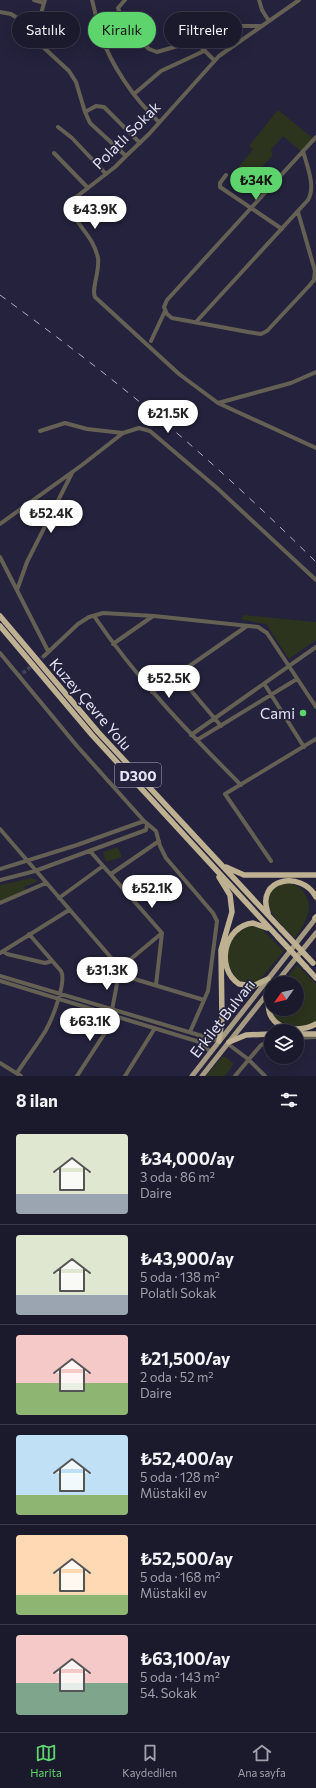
<!DOCTYPE html>
<html lang="tr">
<head>
<meta charset="utf-8">
<style>
	:root { --surface:#1b1a2d; --page:#242335; --text:#f1f3f6; --muted:#a0a1aa; --line:#393849; --accent:#5ed56c }
	body { margin:0; font-family:Commissioner,sans-serif; background:var(--page); color:var(--text); height:100vh; display:flex; flex-direction:column; font-size:15px; white-space:nowrap }
	* { box-sizing:border-box; margin:0 }
	p { font-size:13px; color:var(--muted) }
	.icon { flex:none; width:22px; height:22px; fill:none; stroke:currentColor; stroke-width:2; stroke-linecap:round; stroke-linejoin:round }
	.map { position:relative; height:1076px; overflow:hidden }
	.details { display:flex; flex-direction:column; background:var(--surface); flex:1 }
	.details>* { flex:none }
	.guide { position:absolute; left:12px; top:12px; width:292px; height:36px; display:flex; gap:8px }
	.needle { width:26px; rotate:236deg }
	.fabs { position:absolute; left:264px; top:976px; display:grid; gap:8px }
	.fabs a { display:grid; place-items:center; width:40px; height:40px; border-radius:50%; background:var(--surface); box-shadow:0 4px 16px #0002,0 0 0 1px var(--line); font-size:20px }
	.price { position:absolute; translate:-50% -34px; padding:0 9px; border-radius:14px; background:#fff; color:#222; font-size:13px; line-height:26px; filter:drop-shadow(0 1px 2px #0008) }
	.price::after { content:''; position:absolute; left:50%; top:24px; width:12px; height:9px; margin-left:-6px; background:inherit; clip-path:polygon(0 0,100% 0,50% 100%) }
	.price.active { background:var(--accent); color:#111 }
	ul { padding:0; list-style:none }
	li { display:flex; align-items:center; gap:12px; height:100px; padding:0 16px }
	li+li { border-top:1px solid var(--line) }
	li span { display:grid; place-items:center; flex:none; width:112px; height:80px; border-radius:4px; color:#555 }
	li>.icon { margin-inline-start:auto }
	span .icon { width:48px; height:48px; fill:#fffc; stroke-width:1 }
	li b { font-size:17px }
	h2 { display:flex; justify-content:space-between; align-items:center; height:48px; padding:0 16px; font-size:17px }
	.chip { padding:0 14px; border-radius:18px; background:var(--surface); box-shadow:0 4px 16px #0002,0 0 0 1px var(--line); font-size:14px; line-height:36px }
	.chip.active { background:var(--accent); color:#111 }
	.menu { display:flex; justify-content:space-around; align-items:center; height:56px; border-top:1px solid var(--line); background:var(--surface); font-size:11px; color:var(--muted) }
	.menu a { display:grid; justify-items:center; gap:2px }
	.menu .active { color:var(--accent) }
	.map>svg:first-child { display:block }
	.green { fill:#2c341d }
	.lines { fill:none; stroke-linecap:round; stroke-linejoin:round }
	.minor-tunnel { stroke:#413f58; stroke-width:4; stroke-dasharray:4 2; stroke-linecap:butt }
	.minor { stroke:#656054; stroke-width:4 }
	.major { stroke:#a59a81; stroke-width:5 }
	.highway { stroke:#beb192; stroke-width:5.5 }
	.rail { stroke:#b0afc3; stroke-width:1; stroke-dasharray:7 7; stroke-linecap:butt }
	.highway-bridge { stroke:#beb192; stroke-width:5.5 }
	.poi-dot { fill:#5ed56c; stroke:#24223c; stroke-width:1.5 }
	.labels { text-anchor:middle; dominant-baseline:central; stroke-width:3.5; stroke-linejoin:round; paint-order:stroke }
	.shield { fill:#24223c; stroke:#abaabf; stroke-width:1 }
	.shield-label { font-size:14px; font-weight:bold; fill:#e5e5f7 }
	.street-label { font-size:15px; fill:#e5e5f7; stroke:#24223c }
	.poi-label { font-size:15px; fill:#e5e5f7; stroke:#24223c; text-anchor:end }
</style>
</head>
<body>
<div class="map">
<svg width="316" height="1076" viewBox="0 0 316 1076">
	<rect width="100%" height="100%" fill="#24223c"/>
	<path class="green" d="M278,110L314,139L302,152L283,136L271,150L273,155L243,188L231,176L253,149L249,146Z
		M243,615L316,622V640L289,659L266,624L242,620Z
		M118,847L122,857L106,862L103,852Z
		M31,878L39,881L24,887L26,890L0,902V885Z
		M292,883C316,896 312,915 295,938C285,927 265,913 269,897C272,885 282,884 292,883Z
		M252,925L260,927L284,951L260,980L255,984L238,981C221,958 223,936 252,925Z
		M297,965L316,984V1022C302,1030 274,1029 271,1009H297V983H283Z
		M222,1057H226L234,1064L225,1076H206Z"/>
	<g class="lines">
		<path class="minor-tunnel" d="M18,677L44,656"/>
		<path class="minor" d="M34,0L44,3
			M92,0C95,11 97,22 100,33C111,65 134,99 159,122
			M125,0L118,8L123,21L134,35L149,49L157,52L195,41L222,26H261
			M259,0L262,10L269,21
			M299,0L219,56L149,134L126,156L115,167L75,198L71,208C76,226 93,235 98,258C100,271 91,290 95,297L179,374L218,403L316,448
			M0,12L11,14L22,21L42,46L69,71L76,82L85,112L90,123L126,156
			M34,37L45,0
			M195,41L214,60
			M134,94L161,71L204,51
			M85,112L96,106L104,107L140,143
			M58,127L72,138L106,174
			M54,153L88,188
			M226,175L220,183V187L282,229
			M298,212L315,271L314,280L309,286L267,331L261,334L248,332L172,318L167,314L164,307L167,300L316,137
			M196,322L308,200C316,186 307,166 303,151
			M151,341L165,311
			M218,403L291,383L316,372
			M40,431L65,423L87,429L123,433
			M0,524L82,465L123,433L139,428L150,431L217,488L316,580
			M0,557L48,651
			M17,590L27,562L72,473
			M94,616C136,678 188,732 241,785
			M113,644L153,616
			M0,653L77,746L144,821
			M44,656L78,624L89,617L103,613L154,616L258,627L267,633L316,707
			M177,674L221,726
			M265,685L304,747
			M152,692L247,626
			M191,735L316,647
			M197,740L297,679
			M0,829L120,968
			M90,851L162,933L156,985
			M271,861L225,794L316,739
			M0,869L77,845L144,821L156,831L160,846L166,858L213,913L217,921L208,991L190,1032
			M111,874L159,841
			M0,880L35,871L146,830L147,824
			M59,898L103,866
			M0,903L46,883
			M3,951L7,954L45,963L52,961
			M0,953L69,910
			M118,974L204,1000
			M0,976L219,1041
			M0,981L203,1043L210,1052
			M297,1038L316,1037
			M228,1044L248,1059L265,1076
			M0,1063L21,1076
			M17,1073C26,1059 37,1045 46,1030C52,1019 67,982 61,971L29,934
			M77,1076L116,1016L112,1010L120,968L162,933
			M125,1076L155,1028
			M235,1076L261,1045L271,1040"/>
		<path class="major" d="M276,983L316,933
			M192,1076L316,918
			M202,1076L271,989"/>
		<path class="highway" d="M0,616L98,732L281,929
			M0,626L92,735L278,937
			M226,867L244,875H316
			M268,913C255,878 302,870 316,897
			M315,918L316,917
			M267,928L253,923C224,926 215,968 239,984L253,986L268,979
			M306,967L316,978
			M271,994C259,1024 292,1037 316,1024
			M297,1034H316
			M219,1041L222,1019L221,950L232,912L230,895L219,877
			M229,1042L246,1035L271,1034"/>
		<path class="rail" d="M0,295C52,333 104,372 153,413C210,460 264,511 316,562"/>
		<path class="highway-bridge" d="M281,929L313,963
			M278,937L306,967"/>
	</g>
	<circle class="poi-dot" cx="303" cy="713" r="4"/>
	<g class="labels">
		<rect class="shield" x="115" y="763" width="46" height="24" rx="3"/>
		<g class="shield-label">
			<text x="138" y="775">D300</text>
		</g>
		<g class="street-label">
			<text transform="translate(126 135) rotate(-45)">Polatlı Sokak</text>
			<text transform="translate(91 704) rotate(49)">Kuzey Çevre Yolu</text>
			<text transform="translate(222 1018) rotate(-52)">Erkilet Bulvarı</text>
		</g>
		<g class="poi-label">
			<text x="295" y="713">Cami</text>
		</g>
	</g>
</svg>
<div class="fabs">
<a><svg class="needle" viewBox="-14 -14 28 28"><path d="M0-13l5 13h-10z" fill="#e53935"/><path d="M0 13l5-13h-10z" fill="#a0a1aa"/></svg></a>
<a><svg class="icon" aria-label="layers" viewBox="0 0 24 24"><path d="M12 4l9 5-9 5-9-5zM3 14l9 5 9-5"/></svg></a>
</div>
<b class="price active" style="left:256px;top:201px">₺34K</b>
<b class="price" style="left:95px;top:230px">₺43.9K</b>
<b class="price" style="left:168px;top:434px">₺21.5K</b>
<b class="price" style="left:51px;top:534px">₺52.4K</b>
<b class="price" style="left:169px;top:699px">₺52.5K</b>
<b class="price" style="left:152px;top:909px">₺52.1K</b>
<b class="price" style="left:107px;top:991px">₺31.3K</b>
<b class="price" style="left:90px;top:1042px">₺63.1K</b>
<div class="guide">
<a class="chip">Satılık</a>
<a class="chip active">Kiralık</a>
<a class="chip">Filtreler</a>
</div>
</div>
<section class="details">
<h2>8 ilan<svg class="icon" aria-label="filters" viewBox="0 0 24 24"><path d="M4 7h16M4 17h16"/><circle cx="9" cy="7" r="2"/><circle cx="15" cy="17" r="2"/></svg></h2>
<ul>
<li><span style="background:linear-gradient(#dfe7d0 75%,#9aa5b1 0)"><svg class="icon" aria-label="home" viewBox="0 0 24 24"><path d="M3 11l9-7 9 7M6 9v11h12V9"/></svg></span><div><b>₺34,000/ay</b><p>3 oda · 86 m²</p><p>Daire</p></div></li>
<li><span style="background:linear-gradient(#dfe7d0 75%,#9aa5b1 0)"><svg class="icon" aria-label="home" viewBox="0 0 24 24"><path d="M3 11l9-7 9 7M6 9v11h12V9"/></svg></span><div><b>₺43,900/ay</b><p>5 oda · 138 m²</p><p>Polatlı Sokak</p></div></li>
<li><span style="background:linear-gradient(#f6c9c9 60%,#8fb573 0)"><svg class="icon" aria-label="home" viewBox="0 0 24 24"><path d="M3 11l9-7 9 7M6 9v11h12V9"/></svg></span><div><b>₺21,500/ay</b><p>2 oda · 52 m²</p><p>Daire</p></div></li>
<li><span style="background:linear-gradient(#bfe0f5 75%,#8fb573 0)"><svg class="icon" aria-label="home" viewBox="0 0 24 24"><path d="M3 11l9-7 9 7M6 9v11h12V9"/></svg></span><div><b>₺52,400/ay</b><p>5 oda · 128 m²</p><p>Müstakil ev</p></div></li>
<li><span style="background:linear-gradient(#ffd9b3 75%,#8fb573 0)"><svg class="icon" aria-label="home" viewBox="0 0 24 24"><path d="M3 11l9-7 9 7M6 9v11h12V9"/></svg></span><div><b>₺52,500/ay</b><p>5 oda · 168 m²</p><p>Müstakil ev</p></div></li>
<li><span style="background:linear-gradient(#f6c9c9 60%,#7fa58c 0)"><svg class="icon" aria-label="home" viewBox="0 0 24 24"><path d="M3 11l9-7 9 7M6 9v11h12V9"/></svg></span><div><b>₺63,100/ay</b><p>5 oda · 143 m²</p><p>54. Sokak</p></div></li>
</ul>
</section>
<nav class="menu">
<a class="active"><svg class="icon" aria-label="map" viewBox="0 0 24 24"><path d="M3 6l6-2 6 2 6-2v14l-6 2-6-2-6 2zM9 4v14M15 6v14"/></svg>Harita</a>
<a><svg class="icon" aria-label="saved" viewBox="0 0 24 24"><path d="M7 4h10v16l-5-4-5 4z"/></svg>Kaydedilen</a>
<a><svg class="icon" aria-label="home" viewBox="0 0 24 24"><path d="M3 11l9-7 9 7M6 9v11h12V9"/></svg>Ana sayfa</a>
</nav>
</body>
</html>
